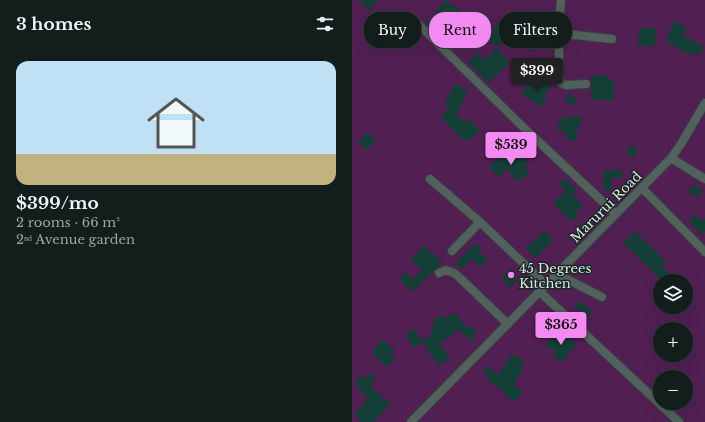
<!DOCTYPE html>
<html lang="en">
<head>
<meta charset="utf-8">
<style>
	:root { --surface:#131d1b; --page:#1c2624; --text:#f1f3f6; --muted:#9da2a3; --line:#323b3a; --accent:#f28af2 }
	body { margin:0; font-family:"Libre Baskerville",serif; background:var(--page); color:var(--text); height:100vh; display:flex; flex-direction:column; font-size:15px; white-space:nowrap }
	* { box-sizing:border-box; margin:0 }
	p { font-size:13px; color:var(--muted) }
	.icon { flex:none; width:22px; height:22px; fill:none; stroke:currentColor; stroke-width:2; stroke-linecap:round; stroke-linejoin:round }
	.map { position:relative; flex:1; overflow:hidden }
	.drawer { display:flex; flex-direction:column; background:var(--surface); width:352px }
	.drawer>* { flex:none }
	.hud { position:absolute; left:12px; top:12px; width:281px; height:36px; display:flex; gap:8px }
	.controls { position:absolute; left:301px; top:274px; display:grid; gap:8px }
	.controls a { display:grid; place-items:center; width:40px; height:40px; border-radius:50%; background:var(--surface); box-shadow:0 4px 16px #0002,0 0 0 1px var(--line); font-size:20px }
	.price { position:absolute; translate:-50% -34px; padding:0 9px; border-radius:4px; background:var(--accent); color:#111; font-size:13px; line-height:26px; filter:drop-shadow(0 1px 2px #0008) }
	.price::after { content:''; position:absolute; left:50%; top:24px; width:12px; height:9px; margin-left:-6px; background:inherit; clip-path:polygon(0 0,100% 0,50% 100%) }
	.price.selected { background:#222; color:#fff }
	ul { padding:0; list-style:none }
	li { display:grid; align-content:center; gap:8px; height:212px; padding:0 16px }
	li span { display:grid; place-items:center; height:124px; border-radius:12px; color:#555 }
	li>.icon { margin-inline-start:auto }
	span .icon { width:72px; height:72px; fill:#fffc; stroke-width:1 }
	li b { font-size:17px }
	h2 { display:flex; justify-content:space-between; align-items:center; height:48px; padding:0 16px; font-size:17px }
	.tag { padding:0 14px; border-radius:16px; background:var(--surface); box-shadow:0 4px 16px #0002,0 0 0 1px var(--line); font-size:14px; line-height:36px }
	.tag.selected { background:var(--accent); color:#111 }
	main { display:flex; flex:1; min-height:0 }
	.map>svg:first-child { display:block }
	.green { fill:#521f53; fill-rule:evenodd }
	.building { fill:#143f37 }
	.lines { fill:none; stroke-linecap:round; stroke-linejoin:round }
	.minor-casing { stroke:#384240; stroke-width:10 }
	.minor { stroke:#52615d; stroke-width:8 }
	.poi-dot { fill:#f28af2; stroke:#192724; stroke-width:1.5 }
	.labels { text-anchor:middle; dominant-baseline:central; stroke-width:3; stroke-linejoin:round; paint-order:stroke }
	.street-label { font-size:13px; fill:#dbe3e1; stroke:#192724 }
	.poi-label { font-size:13px; fill:#dbe3e1; stroke:#192724; text-anchor:start }
</style>
</head>
<body>
<main>
<section class="drawer">
<h2>3 homes<svg class="icon" aria-label="filters" viewBox="0 0 24 24"><path d="M4 7h16M4 17h16"/><circle cx="9" cy="7" r="2"/><circle cx="15" cy="17" r="2"/></svg></h2>
<ul>
<li><span style="background:linear-gradient(#bfe0f5 75%,#c2b280 0)"><svg class="icon" aria-label="home" viewBox="0 0 24 24"><path d="M3 11l9-7 9 7M6 9v11h12V9"/></svg></span><div><b>$399/mo</b><p>2 rooms · 66 m²</p><p>2ⁿᵈ Avenue garden</p></div></li>
</ul>
</section>
<div class="map">
<svg width="353" height="422" viewBox="0 0 353 422">
	<rect width="100%" height="100%" fill="#192724"/>
	<path class="green" d="M0,0H353V422H0ZM308,281H334V307H308ZM308,329H334V355H308ZM308,377H334V403H308Z"/>
	<path class="building" d="M6,0H26L17,10Z
		M93,0L108,10L88,36L74,24Z
		M147,20L164,29L159,36L170,44L166,49L152,39L146,47L131,36L135,30L140,33Z
		M323,21L335,28L331,35L352,47L347,55L341,52L339,56L313,40L320,29L318,28Z
		M287,28H304L303,46H286Z
		M178,39H186L185,51L177,50Z
		M144,48L158,63L136,83L116,62L126,52L132,60Z
		M239,75L256,76V79H262V100H239Z
		M188,79L199,86L192,96L195,98L189,107L169,93L178,81L184,84Z
		M102,84L116,90L104,115L111,120L121,122L128,130L118,139L112,141L88,117L98,107L92,104Z
		M217,93L225,100L221,106L212,99Z
		M216,116L230,117L229,126L226,125L224,141L213,139L214,131L206,130L207,118L216,119Z
		M15,132L24,140L14,150L6,142Z
		M279,145L286,150L281,158L274,153Z
		M161,149L166,157L171,155L176,163L173,165L177,171L175,172L176,175L164,182L155,168L147,177L137,167L143,161Z
		M270,170V178L259,179L260,190H252L251,171Z
		M213,178L225,191L221,195L231,206L223,214L226,216L220,222L201,203L214,191L207,184Z
		M341,184L351,190L347,198L336,192Z
		M343,215L349,221L353,218V232L350,235L337,221Z
		M193,231L201,240L183,258L173,248L179,243H180Z
		M282,231L314,261L310,266L321,276L320,277L325,281H311L271,243Z
		M124,242L130,248L126,251L136,259L129,267L119,259L110,269L104,263Z
		M72,246L78,253L80,252L90,263L60,292L47,279L54,272L60,279L70,270L59,259Z
		M157,270L166,280L158,288L149,277Z
		M228,301L240,312L235,317L223,306Z
		M103,312L115,328L118,325L125,331L120,336L124,342L123,343L106,330L87,344L98,358L87,366L70,342L62,348L53,335L62,329L71,341L81,333L78,329L83,325L80,321L89,315L93,319Z
		M209,319L195,339L190,327Z
		M216,331L224,347L215,352L217,357L212,358L209,362L201,357L204,352L193,346L196,342L195,340Z
		M31,339L42,350L39,353L44,358L35,367L19,352Z
		M159,354L173,361L169,368L171,369L162,385L171,391L163,402L151,394L152,392L135,380L137,376L131,371L135,366L146,374L150,366L152,368Z
		M20,373L25,377L19,384L21,386L19,387L38,404L21,422H10L2,414L16,399L2,383L11,375L15,379Z"/>
	<g class="lines">
		<defs>
			<path id="minor" d="M209,0L207,27C208,31 210,33 214,34L260,39
				M60,18L173,129L264,214
				M207,28V78L209,83L214,85L234,84
				M319,158L353,179
				M78,179L128,222
				M290,188L353,252
				M100,251L128,222L194,285
				M87,273L94,270L102,273L108,278L156,324
				M205,274L250,297
				M187,291L327,422
				M59,422L319,158L329,144L353,103"/>
		</defs>
		<use href="#minor" class="minor-casing"/>
		<use href="#minor" class="minor"/>
	</g>
	<circle class="poi-dot" cx="159" cy="275" r="4"/>
	<g class="labels">
		<g class="street-label">
			<text transform="translate(254 207) rotate(-45)">Marurui Road</text>
		</g>
		<g class="poi-label">
			<text x="167" y="268">45 Degrees<tspan x="167" dy="15">Kitchen</tspan></text>
		</g>
	</g>
</svg>
<div class="controls">
<a><svg class="icon" aria-label="layers" viewBox="0 0 24 24"><path d="M12 4l9 5-9 5-9-5zM3 14l9 5 9-5"/></svg></a>
<a>+</a>
<a>−</a>
</div>
<b class="price selected" style="left:185px;top:92px">$399</b>
<b class="price" style="left:159px;top:166px">$539</b>
<b class="price" style="left:209px;top:346px">$365</b>
<div class="hud">
<a class="tag">Buy</a>
<a class="tag selected">Rent</a>
<a class="tag">Filters</a>
</div>
</div>
</main>
</body>
</html>
